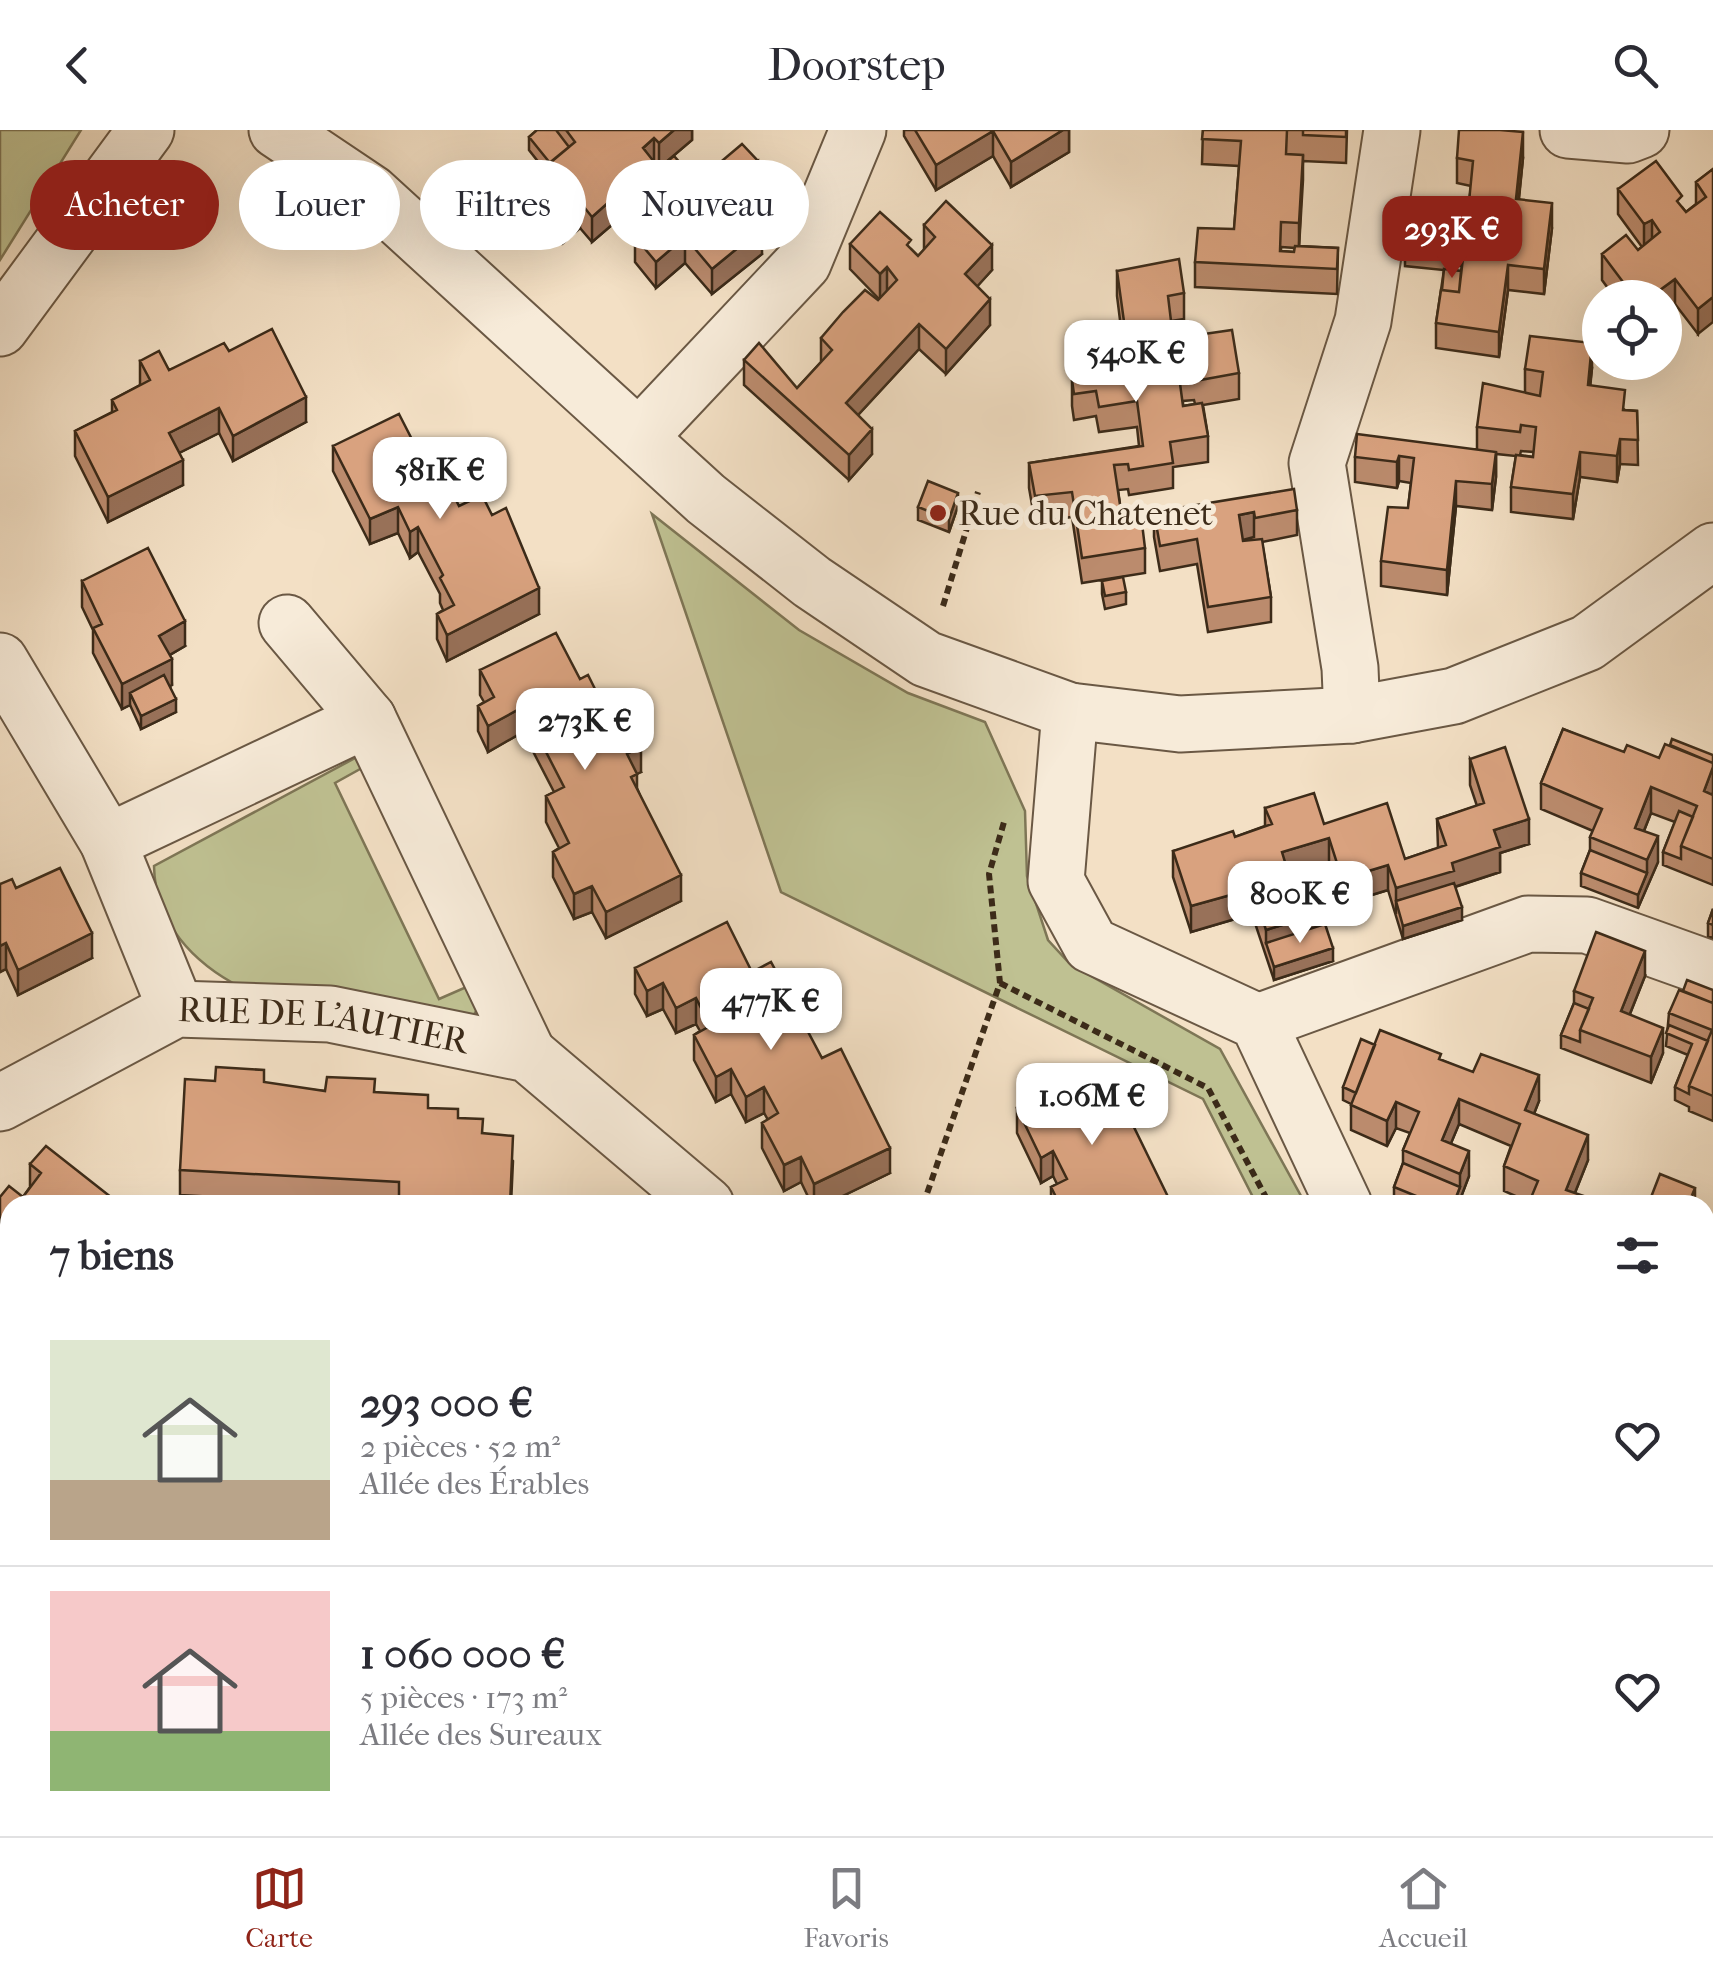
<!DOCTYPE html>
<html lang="fr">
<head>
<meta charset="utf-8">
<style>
	:root { --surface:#fff; --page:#f2f2f3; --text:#2b2b33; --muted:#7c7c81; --line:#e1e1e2; --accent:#8f2418 }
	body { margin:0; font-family:"IM FELL French Canon",serif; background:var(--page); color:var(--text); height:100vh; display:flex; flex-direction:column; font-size:38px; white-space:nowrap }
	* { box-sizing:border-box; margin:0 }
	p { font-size:32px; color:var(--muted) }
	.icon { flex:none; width:55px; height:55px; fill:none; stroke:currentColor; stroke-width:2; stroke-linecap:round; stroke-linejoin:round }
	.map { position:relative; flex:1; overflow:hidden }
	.sheet { position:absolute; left:0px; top:1065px; width:1715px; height:642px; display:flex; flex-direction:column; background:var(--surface); border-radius:30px 30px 0 0; box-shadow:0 10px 40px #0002 }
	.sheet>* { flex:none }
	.guide { position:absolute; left:30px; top:30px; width:1000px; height:90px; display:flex; gap:20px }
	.controls { position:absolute; left:1582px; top:150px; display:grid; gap:20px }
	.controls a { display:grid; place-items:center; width:100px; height:100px; border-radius:50%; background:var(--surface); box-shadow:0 10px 40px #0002; font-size:50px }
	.price { position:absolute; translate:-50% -85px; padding:0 22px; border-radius:20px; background:#fff; color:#222; font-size:32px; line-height:65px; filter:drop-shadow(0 2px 5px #0008) }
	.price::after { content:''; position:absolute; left:50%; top:60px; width:30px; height:22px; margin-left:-15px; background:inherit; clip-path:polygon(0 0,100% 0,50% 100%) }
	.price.on { background:var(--accent); color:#fff }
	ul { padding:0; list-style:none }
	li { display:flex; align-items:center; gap:30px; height:250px; padding:0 50px }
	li+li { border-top:2px solid var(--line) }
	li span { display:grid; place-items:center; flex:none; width:280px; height:200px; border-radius:0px; color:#555 }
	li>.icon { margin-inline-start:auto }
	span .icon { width:120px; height:120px; fill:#fffc; stroke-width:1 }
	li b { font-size:42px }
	h2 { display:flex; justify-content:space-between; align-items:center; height:120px; padding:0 50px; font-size:42px }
	.tag { padding:0 35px; border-radius:45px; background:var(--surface); box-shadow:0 10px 40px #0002; font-size:35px; line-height:90px }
	.tag.on { background:var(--accent); color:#fff }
	header { display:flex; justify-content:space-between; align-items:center; height:130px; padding:0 50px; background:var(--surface); font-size:45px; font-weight:600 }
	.dock { display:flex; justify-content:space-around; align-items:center; height:140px; border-top:2px solid var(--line); background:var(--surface); font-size:28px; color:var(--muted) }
	.dock a { display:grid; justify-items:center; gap:5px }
	.dock .on { color:var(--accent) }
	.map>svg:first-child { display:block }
	.green { fill:#bfc192; stroke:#7e7656; stroke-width:2.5 }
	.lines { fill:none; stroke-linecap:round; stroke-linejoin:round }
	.minor-casing { stroke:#6a5844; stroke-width:59 }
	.tertiary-casing { stroke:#6a5844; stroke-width:59 }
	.path { stroke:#3c2b19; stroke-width:6; stroke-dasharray:8 5; stroke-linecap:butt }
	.minor { stroke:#f7ebd9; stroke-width:55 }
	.tertiary { stroke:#f7ebd9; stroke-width:55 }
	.wall { fill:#bb8b6d; stroke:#3c2b19; stroke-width:2.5; fill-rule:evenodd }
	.shaded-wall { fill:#987159; stroke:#3c2b19; stroke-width:2.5 }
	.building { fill:#d9a27f; stroke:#3c2b19; stroke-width:2.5 }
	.poi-dot { fill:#8f2418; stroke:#f7ebd9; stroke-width:4 }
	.labels { text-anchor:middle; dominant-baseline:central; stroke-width:10; stroke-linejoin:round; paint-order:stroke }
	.poi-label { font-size:35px; fill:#3c2b19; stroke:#f7ebd9; text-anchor:start }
	.street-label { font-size:35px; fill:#3c2b19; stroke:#f7ebd9 }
</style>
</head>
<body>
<header><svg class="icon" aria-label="back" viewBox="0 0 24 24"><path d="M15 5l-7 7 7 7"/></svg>Doorstep<svg class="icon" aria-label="search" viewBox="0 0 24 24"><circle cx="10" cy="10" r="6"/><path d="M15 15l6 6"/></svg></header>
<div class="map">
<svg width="1713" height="1706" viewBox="0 0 1713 1706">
	<rect width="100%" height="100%" fill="#f3e0c5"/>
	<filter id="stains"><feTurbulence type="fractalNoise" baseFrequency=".002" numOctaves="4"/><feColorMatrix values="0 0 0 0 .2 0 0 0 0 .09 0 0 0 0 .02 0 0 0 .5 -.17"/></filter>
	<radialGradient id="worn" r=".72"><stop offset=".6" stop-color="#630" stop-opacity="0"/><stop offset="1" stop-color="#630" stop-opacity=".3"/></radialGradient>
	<path class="green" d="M0,0H81L0,130Z
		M652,384L799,500L908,563L985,592L1025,681L1027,746L1048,810L1070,834L1220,919L1306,1075H1257L1203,969L781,762Z
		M357,627L371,633L335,653L439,869L480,851L483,870L470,891L242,858C193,833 155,793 154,736Z
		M10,1338V1698H1008L1010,1706H0V1349Z
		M1705,1536L1713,1539V1706H1601L1591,1698H1705Z"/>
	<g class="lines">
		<defs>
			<g id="minor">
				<path d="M277,0L371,63L706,369L812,452L926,529L1070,581L1180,594L1352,585L1454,566L1587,513L1713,421"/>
				<path d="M1568,0L1628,5L1641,0"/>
				<path d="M641,305L803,133L858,0"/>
				<path d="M287,493L368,589L528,924"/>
				<path d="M0,531L108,712L176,879"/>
				<path d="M1070,581L1056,751L1091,815L1258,892L1344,1075"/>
				<path d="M1352,585L1350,538L1317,333L1363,191L1392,0"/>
				<path d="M108,712L368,589"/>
				<path d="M1258,892L1528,794L1587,795L1713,840"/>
				<path id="s1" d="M0,973L176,879L330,884L528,924L706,1075"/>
				<path d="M1034,1698L1037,1706"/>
			</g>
			<path id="tertiary" d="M0,198L146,0"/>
		</defs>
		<use href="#minor" class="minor-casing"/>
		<use href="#tertiary" class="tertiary-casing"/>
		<path class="path" d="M943,476L978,362
			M1000,853L1208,958L1270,1075
			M923,1075L1000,853L989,744L1004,692
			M1705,1107L1713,1110
			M1705,1539L1713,1542"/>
		<use href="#minor" class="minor"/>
		<use href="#tertiary" class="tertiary"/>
	</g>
	<path class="wall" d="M537,0H692V10L659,38L697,52L758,56L733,77L762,124L712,164L685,133L656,158L635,132V106L620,88L592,112L580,98L563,113L553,100V75L557,72L547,61V43L529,20V7Z
		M904,0H1069V22L1011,57L993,26L936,60L904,6Z
		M1203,0H1347L1346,33L1303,31L1299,116L1338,118L1337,164L1195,157V132L1234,99L1239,36L1202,34ZM1281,117L1295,118L1294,122L1281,121Z
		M1457,28H1523L1519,69L1552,98L1544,164L1508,160L1499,227L1436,218V193L1444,140L1405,136V111L1454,80L1468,82L1471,56L1457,53ZM1450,135L1462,136L1461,141L1450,140Z
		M1713,39L1698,204L1675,174L1665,181V168H1615L1602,150V124L1638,120L1642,117L1618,84V59L1682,77L1686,82L1696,74V52Z
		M515,47L543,66L527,78L515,60Z
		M924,95L992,140L977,156L990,195L946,244L919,219L858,285L872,324L849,350L744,255V230L797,258L821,232V208L879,169L850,139V114L911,119L918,126L924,120Z
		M1117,141L1184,163V189L1171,191L1174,216L1239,243V269L1203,275L1208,306V332L1173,337V358L1129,365L1128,359L1118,360L1122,388L1145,418V443L1082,453L1072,387L1035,392L1029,358V333L1139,316L1137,297L1099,302L1096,286L1074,290L1072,276V250L1080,248V222L1090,219V211L1122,206L1117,166ZM1194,270L1195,274L1183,276V271Z
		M229,221L306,292L233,331L219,303L179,323L183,355L108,392L75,326V301L112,282V270L140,255V231L169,240Z
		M1592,238L1590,255L1625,280L1637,281L1638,335L1620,334L1617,352L1580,347L1573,389L1511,382V357L1516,326L1496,324V347L1492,380L1456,376L1447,465L1381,456V431L1408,378L1411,353L1399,351L1397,358L1355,352V327L1477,319V297L1525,262V239ZM1521,321L1534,322L1533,327L1520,325Z
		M333,316L421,327L539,484L447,531L437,509V484L443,480L440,473V464L418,422L410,428L398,403L370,414L333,341Z
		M958,376L949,402L918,390V377Z
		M1297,380V405L1262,412L1271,467V492L1208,502L1197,434L1160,441L1154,407V382Z
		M82,451L185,516L170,525L172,555L170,556L176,582L141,599L130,575L122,579L93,523V500L82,477Z
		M1102,451L1126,462V474L1105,479L1102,464Z
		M480,540L580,549L641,642L637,643V658L681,771L606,808L592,782L574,789L553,747V722L559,718L546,692V666L554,662L523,602L488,622L478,601V576L484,572L480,565Z
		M1563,599L1713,662V755L1663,735V722L1675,692L1651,683L1644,701L1658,732L1638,778L1581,756V743L1590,720V707L1593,701L1541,679V653Z
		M1470,629L1529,714L1500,723V742L1455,757L1462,790L1403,809L1388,760L1342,774L1329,733L1289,745L1295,765L1325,794L1333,831L1274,850L1252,784L1191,802L1173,747V721L1235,707L1265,696V678L1324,694L1405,729L1438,718L1437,689L1477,676L1470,655Z
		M0,754L16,758L92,828L18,865L6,839L0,842Z
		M1713,779V808L1708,806V793Z
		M635,838L752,842L822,928L890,1043L824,1075H812L801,1052L784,1061L762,1018V993L768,990L764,983L746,992L731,964L716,972L694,930V905L700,901L696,894L676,903L663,879L647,886L635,864Z
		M1645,846L1630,884L1663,923L1651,953L1561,918V905L1574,873V861Z
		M1713,860V991L1689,981V977L1675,970V957L1688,925L1666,916L1669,883L1683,861Z
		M1375,915L1441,930L1539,971L1534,984L1588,1030L1575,1063L1529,1072L1504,1061V1036L1511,1016L1459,994L1451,1013L1469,1046L1458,1075H1406L1394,1070V1057L1403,1033V1020L1410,1003L1396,998L1387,1016L1351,1000V974L1343,970V957Z
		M215,951L325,961L375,962L458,988L483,1003L513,1031L511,1075H357L180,1065V1040Z
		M1017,978L1109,991L1172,1075H1051V1057L1057,1054L1053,1046L1041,1053L1017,1003Z
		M30,1034L121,1075H10V1249L0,1261V1067H23L30,1057Z
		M1705,1232L1713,1235V1386L1705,1383Z
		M1705,1405L1713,1408V1538L1705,1535Z
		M1114,1698H1195L1178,1706H1153L1149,1699L1134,1706H1118Z
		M1377,1698H1515L1519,1706H1380Z"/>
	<path class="shaded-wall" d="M674,0H692V10L659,38V13Z
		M1063,0H1069V22L1011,57V32Z
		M993,1V26L936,60V35Z
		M1523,2V28L1516,94V69Z
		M654,8V33L643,18Z
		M1303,25V50L1299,118V93Z
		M758,31V56L725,85V60Z
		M543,53V66L527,78V65Z
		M720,55V80L709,65Z
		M620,62V88L592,112V87Z
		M580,72V98L563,113V88Z
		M1552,73V98L1544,164V139Z
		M1652,90V115L1644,119V94Z
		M762,98V124L712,164V139Z
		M685,107V133L656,158V132Z
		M992,115V140L965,170V144Z
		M1508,135V160L1499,227V202Z
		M887,137V163L880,169V144Z
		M1675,149V174L1665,181V168H1649Z
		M1713,167V192L1698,204V179Z
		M990,169V195L946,244V219Z
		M919,194V219L846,298V273Z
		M1592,213V238L1588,280V255Z
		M306,267V292L233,331V306Z
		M219,278V303L169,328V303Z
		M872,299V324L849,350V325Z
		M1620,309V334L1617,352V326Z
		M1496,322V347L1492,380V354Z
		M1580,322V347L1573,389V364Z
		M1399,326V351L1397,358V332Z
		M183,330V355L108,392V367Z
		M1456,351V376L1447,465V440Z
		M958,363V376L949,402V389Z
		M398,377V403L370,414V389Z
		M1254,382V407L1239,411V385Z
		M418,397V422L410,428V402Z
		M539,458V484L447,531V505Z
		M185,491V516L159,531V506Z
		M172,529V555L135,573L130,563V575L122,579V554Z
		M176,569V582L141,599V586Z
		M523,577V602L488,622V596Z
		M641,616V642L627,649V624Z
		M1713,637V662L1704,687V661Z
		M1651,657V683L1635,723V698Z
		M1529,689V714L1500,723V742L1454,757L1396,771V784V758L1452,733L1494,700Z
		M1658,706V732L1638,778V765L1647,743V730Z
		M1329,708V733L1282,747V722Z
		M1388,735V760L1342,774V749Z
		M681,745V771L606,808V782Z
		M592,756V782L574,789V764Z
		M1252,759V784L1191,802V776Z
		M1462,777V790L1403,809V796Z
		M1325,782V807L1266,813V800Z
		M92,803V828L18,865V840Z
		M6,813V839L0,842V816Z
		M1333,818V831L1274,850V837Z
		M1645,821V846L1621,906V881Z
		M663,853V879L647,886V861Z
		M696,868V894L676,903V878Z
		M1663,898V923L1651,953V927Z
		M731,939V964L716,972V947Z
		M1539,945V971L1525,1006V980Z
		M764,957V983L746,992V967Z
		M1109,968V993L1096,1001V975Z
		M1459,969V994L1442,1035V1010Z
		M1396,972V998L1387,1016V991Z
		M1588,1005V1030L1570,1075L1566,1060Z
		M890,1018V1043L824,1075H814V1054Z
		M1053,1021V1046L1041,1053V1028Z
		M1469,1021V1046L1458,1075H1453L1460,1057V1044Z
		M801,1027V1052L784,1061V1035Z
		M1695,1058V1075H1688Z
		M10,1223V1249L0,1261V1235Z
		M1713,1454V1480L1706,1473Z
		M1121,1698H1149V1699L1134,1706H1121Z
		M1158,1698H1195L1178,1706H1158Z
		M1391,1698H1394V1706H1384V1701Z"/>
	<path class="building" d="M537,0H556L569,17L550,33L529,7Z
		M566,0H674L659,13L654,8L643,18L659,38L674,26L697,52L742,14L758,31L725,60L720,55L709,65L724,84L740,72L762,98L712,139L685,107L656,132L635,107L647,95L620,62L592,87L580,72L563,88L553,75L570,61L547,35L575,12Z
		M915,0H1063L1011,32L993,1L936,35Z
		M1203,0H1287L1286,24L1303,25L1299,93L1281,92L1280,121L1294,122L1295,116L1338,118L1337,139L1195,132L1198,98L1234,99L1241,11L1202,9Z
		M1303,0H1346V7L1303,5Z
		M1459,0H1500L1523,2L1516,69L1552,73L1544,139L1508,135L1499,202L1436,193L1441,160L1459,162L1465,111L1450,110V116L1405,111L1410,68L1453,74L1454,80L1468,82L1473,31L1457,28Z
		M1656,31L1682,66L1677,71L1686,82L1706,67L1696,52L1713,39V167L1698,179L1675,149L1649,168H1635L1602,124L1626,105L1638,120L1660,102L1652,90L1644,94L1618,59Z
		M529,36L543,53L527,65L515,47Z
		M946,71L992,115L965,144L990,169L946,219L919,194L846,273L872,299L849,325L744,230L759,213L797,258L832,220L821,208L843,182L865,160L878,170L897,150L887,137L880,144L850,114L880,82L911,110L907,115L918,126L935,107L924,95Z
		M1179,129L1184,163L1168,166L1174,216L1190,213V206L1232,200L1239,243L1195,251L1194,244L1179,246L1183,276L1202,273L1208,306L1170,312L1173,333L1129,340L1128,334L1114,335L1122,388L1141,385L1145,418L1082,428L1072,362L1035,366L1029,333L1143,316L1137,271L1099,277L1096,261L1074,264L1072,250L1082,247L1080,222L1091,219L1090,211L1126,206L1117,141Z
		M1444,139L1461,141L1459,162L1442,160Z
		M272,199L306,267L233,306L219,278L169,303L183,330L108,367L75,301L117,280L112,270L150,250L140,231L159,221L169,240L224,213L229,221Z
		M1530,206L1592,213L1588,255L1625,260L1623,280L1637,281L1638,310L1620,309L1617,326L1580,322L1573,364L1511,357L1516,325L1533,327L1536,297L1521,295L1520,302L1477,297L1483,253L1540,266L1543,242L1525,239Z
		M399,284L421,327L432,321L459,376L482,365L492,385L506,378L539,458L447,505L437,484L454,475L440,448L443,445L418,397L410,402L398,377L370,389L333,316Z
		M1357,304L1496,322L1492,354L1456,351L1447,440L1381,431L1388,377L1408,378L1414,328L1399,326L1397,332L1355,327Z
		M928,351L958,363L949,389L918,377Z
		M1294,359L1297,380L1255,388L1254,382L1239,385L1243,411L1262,409L1271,467L1208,477L1197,409L1160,416L1154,382Z
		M148,418L185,491L159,506L172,529L122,554L93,498L102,494L82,451Z
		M1123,447L1126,462L1105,466L1102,451Z
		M556,503L580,549L588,545L598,565L611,560L641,616L627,624L637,644L631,647L681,745L606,782L592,756L574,764L553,722L569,713L546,666L564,657L523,577L488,596L478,576L494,567L480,540Z
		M164,545L176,569L141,586L130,563Z
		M1563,599L1624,622L1627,615L1659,628L1665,614L1713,633V637L1704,661L1713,665V729L1681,716L1697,676L1651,657L1635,698L1658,706L1647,730L1590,707L1602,679L1541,653Z
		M1672,609L1713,625V633L1670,615Z
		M1505,617L1529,689L1494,700L1500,717L1452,733L1454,741L1396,758L1388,735L1342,749L1329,708L1282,722L1295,765L1317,757L1325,782L1266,800L1252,759L1191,776L1173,721L1233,701L1235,707L1272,694L1265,678L1314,663L1324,694L1387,673L1405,729L1446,715L1437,689L1484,673L1470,629Z
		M1679,681L1693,687L1681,716V729L1663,722Z
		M1590,720L1647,743L1638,765L1581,743Z
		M60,738L92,803L18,840L6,813L0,816V754L12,749L16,758Z
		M1454,753L1462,777L1403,796L1396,771Z
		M1713,779V795L1708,793Z
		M727,792L752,842L771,832L822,928L841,919L890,1018L814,1054L801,1027L784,1035L762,993L778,983L764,957L746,967L731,939L716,947L694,905L710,896L696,868L676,878L663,853L647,861L635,838Z
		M1325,794L1333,818L1274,837L1266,813Z
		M1596,802L1645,821L1621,881L1663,898L1651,927L1580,900L1593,868L1574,861Z
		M1687,850L1713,860V873L1683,861Z
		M1679,860L1713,873V966L1689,956L1712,900L1669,883Z
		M1574,873L1589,879L1580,900V912L1561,905Z
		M1669,895L1708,911L1689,956V964L1675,957L1692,914L1666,903Z
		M1380,900L1441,924L1439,929L1473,942L1481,924L1539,945L1525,980L1588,1005L1566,1060L1610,1075H1528L1538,1051L1504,1036L1520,994L1459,969L1442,1010L1469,1021L1460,1044L1403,1020L1419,982L1396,972L1387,991L1351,975Z
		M1361,909L1375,915L1356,963L1343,957Z
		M216,937L264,940V952L325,961L327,947L375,949L374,962L428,965V978L458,979V988L483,989L482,1003L513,1006L510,1075H455V1070L399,1067V1052L180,1040L185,949L215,951Z
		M1095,939L1109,968L1096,975L1105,993L1127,983L1172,1075H1078L1076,1071L1068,1075H1060L1051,1057L1067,1049L1053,1021L1041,1028L1017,978Z
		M46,1016L121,1075H10V1193L8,1195L10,1196V1223L0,1235V1067L9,1056L23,1067L41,1043L30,1034Z
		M1403,1033L1460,1057L1453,1075H1438L1394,1057Z
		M1660,1044L1695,1058L1688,1075H1648Z
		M1705,1232L1713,1235V1361L1705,1358V1296L1709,1287L1705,1286Z
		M1705,1405L1713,1408V1454L1706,1473L1713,1477V1513L1705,1510Z
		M1401,1698H1515L1519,1706H1405Z"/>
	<circle class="poi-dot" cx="938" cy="383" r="10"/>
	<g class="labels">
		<g class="poi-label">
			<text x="958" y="383">Rue du Chatenet</text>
		</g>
		<g class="street-label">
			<text stroke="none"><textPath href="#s1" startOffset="348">RUE DE L'AUTIER</textPath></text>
		</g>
	</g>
	<rect width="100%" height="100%" filter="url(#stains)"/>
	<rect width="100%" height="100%" fill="url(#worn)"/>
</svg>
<div class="controls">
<a><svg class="icon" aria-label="locate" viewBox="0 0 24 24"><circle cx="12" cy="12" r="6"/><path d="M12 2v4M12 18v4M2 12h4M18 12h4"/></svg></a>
</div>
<b class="price on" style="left:1452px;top:151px">293K €</b>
<b class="price" style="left:1136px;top:275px">540K €</b>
<b class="price" style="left:440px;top:392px">581K €</b>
<b class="price" style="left:585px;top:643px">273K €</b>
<b class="price" style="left:1300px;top:816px">800K €</b>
<b class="price" style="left:771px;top:923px">477K €</b>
<b class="price" style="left:1092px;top:1018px">1.06M €</b>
<div class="guide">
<a class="tag on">Acheter</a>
<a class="tag">Louer</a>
<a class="tag">Filtres</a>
<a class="tag">Nouveau</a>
</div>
<section class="sheet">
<h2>7 biens<svg class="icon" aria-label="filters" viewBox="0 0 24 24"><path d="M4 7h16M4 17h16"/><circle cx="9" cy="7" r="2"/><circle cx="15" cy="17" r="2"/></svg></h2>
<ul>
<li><span style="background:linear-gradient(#dfe7d0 70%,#b9a48a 0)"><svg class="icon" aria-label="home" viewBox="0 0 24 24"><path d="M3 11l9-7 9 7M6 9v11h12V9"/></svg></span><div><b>293 000 €</b><p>2 pièces · 52 m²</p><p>Allée des Érables</p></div><svg class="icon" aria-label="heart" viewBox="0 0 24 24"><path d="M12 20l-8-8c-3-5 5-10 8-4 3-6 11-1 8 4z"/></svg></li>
<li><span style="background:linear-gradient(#f6c9c9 70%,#8fb573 0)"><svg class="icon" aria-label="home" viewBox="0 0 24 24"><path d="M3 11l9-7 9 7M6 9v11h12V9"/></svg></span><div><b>1 060 000 €</b><p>5 pièces · 173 m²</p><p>Allée des Sureaux</p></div><svg class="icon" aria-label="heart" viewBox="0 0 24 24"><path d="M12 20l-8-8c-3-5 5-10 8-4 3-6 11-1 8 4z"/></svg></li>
</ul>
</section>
</div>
<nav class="dock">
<a class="on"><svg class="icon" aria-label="map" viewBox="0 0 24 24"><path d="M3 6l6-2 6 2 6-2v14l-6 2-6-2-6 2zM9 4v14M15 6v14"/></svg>Carte</a>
<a><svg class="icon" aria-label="saved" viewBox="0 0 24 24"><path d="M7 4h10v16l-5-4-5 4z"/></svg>Favoris</a>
<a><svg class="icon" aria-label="home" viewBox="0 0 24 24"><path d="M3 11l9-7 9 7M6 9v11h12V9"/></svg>Accueil</a>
</nav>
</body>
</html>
